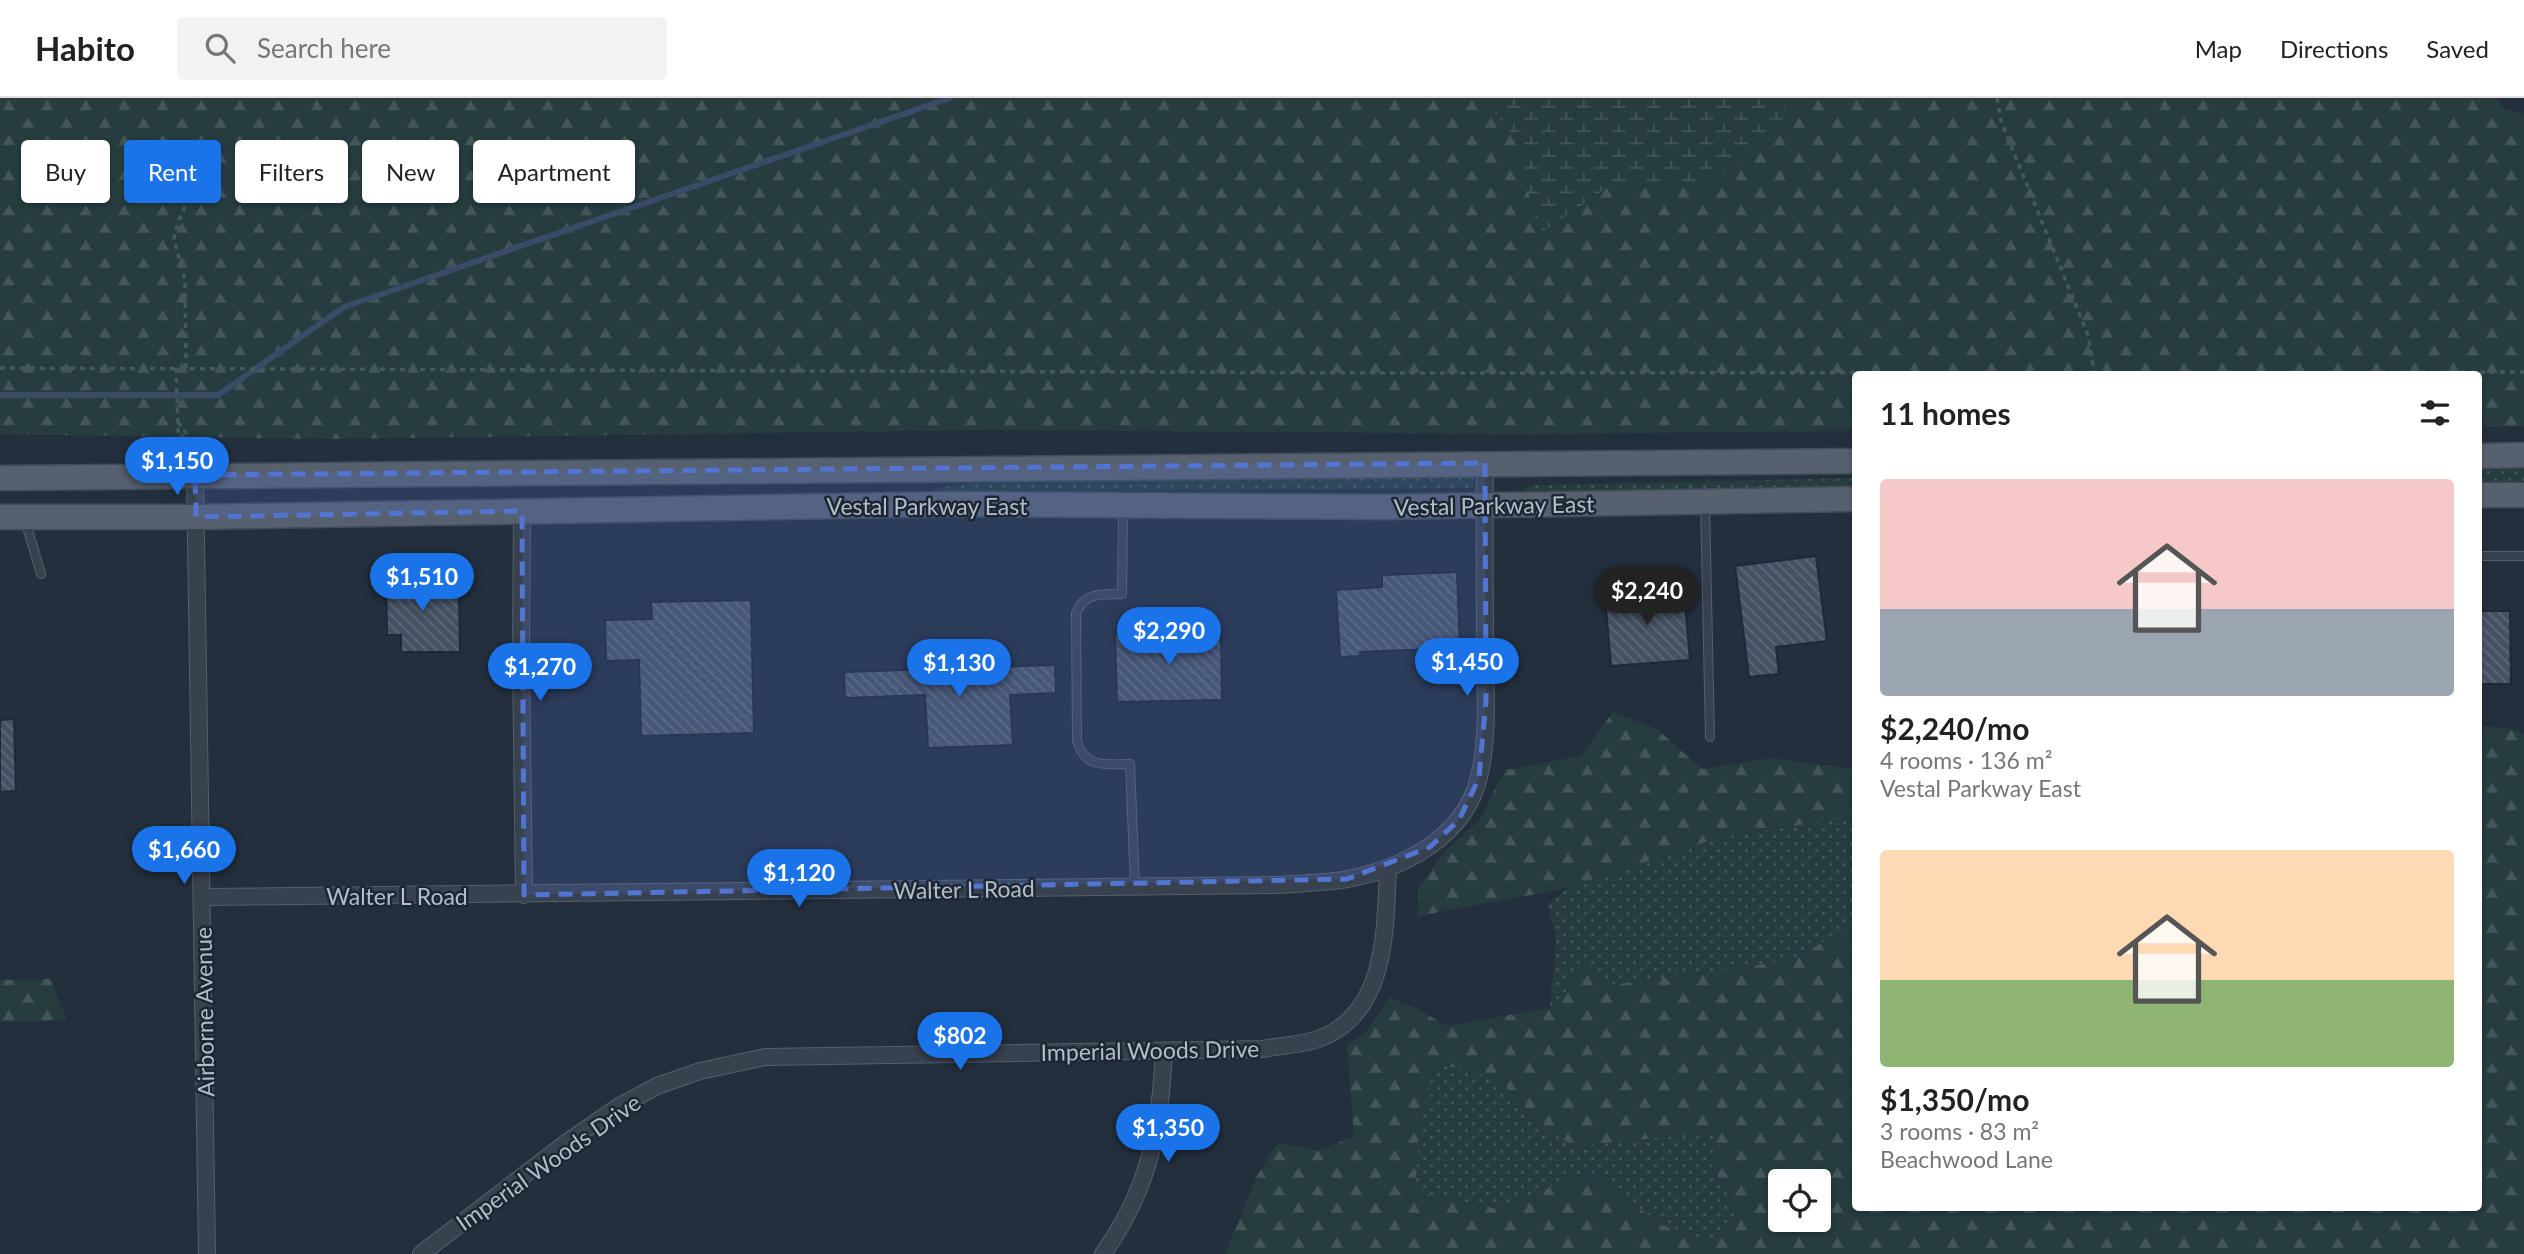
<!DOCTYPE html>
<html lang="en">
<head>
<meta charset="utf-8">
<style>
	:root { --surface:#fff; --page:#f2f2f2; --text:#222; --muted:#767676; --line:#e0e0e0; --accent:#1a73e8 }
	body { margin:0; font-family:Lato,sans-serif; background:var(--page); color:var(--text); height:100vh; display:flex; flex-direction:column; font-size:26px; white-space:nowrap }
	* { box-sizing:border-box; margin:0 }
	p { font-size:23px; color:var(--muted) }
	.icon { flex:none; width:38px; height:38px; fill:none; stroke:currentColor; stroke-width:2; stroke-linecap:round; stroke-linejoin:round }
	.map { position:relative; flex:1; overflow:hidden }
	.drawer { position:absolute; left:1852px; top:273px; width:630px; height:840px; display:flex; flex-direction:column; background:var(--surface); border-radius:7px; box-shadow:0 2px 5px #0004 }
	.drawer>* { flex:none }
	.top-card { position:absolute; left:21px; top:42px; width:665px; height:63px; display:flex; gap:14px }
	.fabs { position:absolute; left:1768px; top:1071px; display:grid; gap:14px }
	.fabs a { display:grid; place-items:center; width:63px; height:63px; border-radius:7px; background:var(--surface); box-shadow:0 2px 5px #0004; font-size:35px }
	.price { position:absolute; translate:-50% -60px; padding:0 16px; border-radius:24px; background:var(--accent); color:#fff; font-size:23px; line-height:46px; filter:drop-shadow(0 2px 4px #0008) }
	.price::after { content:''; position:absolute; left:50%; top:42px; width:21px; height:16px; margin-left:-10px; background:inherit; clip-path:polygon(0 0,100% 0,50% 100%) }
	.price.on { background:#222; color:#fff }
	ul { padding:0; list-style:none }
	li { display:grid; align-content:center; gap:14px; height:371px; padding:0 28px }
	li span { display:grid; place-items:center; height:217px; border-radius:7px; color:#555 }
	li>.icon { margin-inline-start:auto }
	span .icon { width:126px; height:126px; fill:#fffc; stroke-width:1 }
	li b { font-size:30px }
	h2 { display:flex; justify-content:space-between; align-items:center; height:84px; padding:0 28px; font-size:30px }
	.tag { padding:0 24px; border-radius:7px; background:var(--surface); box-shadow:0 2px 5px #0004; font-size:24px; line-height:63px }
	.tag.on { background:var(--accent); color:#fff }
	header { display:flex; align-items:center; gap:42px; box-sizing:border-box; height:98px; padding:0 35px; background:var(--surface); border-bottom:2px solid var(--line) }
	header strong { font-size:33px }
	nav { display:flex; gap:38px; margin-inline-start:auto; font-size:24px }
	.search { width:490px; height:63px; background:var(--page); display:flex; align-items:center; gap:18px; box-sizing:border-box; padding:0 24px; border-radius:7px; color:var(--muted); font-size:26px }
	.map>svg:first-child { display:block }
	.grass { fill:url(#grass-dots) }
	.forest { fill:url(#forest-firs); fill-rule:evenodd }
	.wetland { fill:url(#wetland-marsh) }
	.lines { fill:none; stroke-linecap:round; stroke-linejoin:round }
	.stream { stroke:#394c67; stroke-width:6 }
	.building { fill:url(#building-back-hatch); stroke:#1f2835; stroke-width:2 }
	.lane-casing { stroke:#565f6c; stroke-width:10 }
	.street-casing { stroke:#565f6c; stroke-width:18 }
	.primary-casing { stroke:#414a57; stroke-width:27 }
	.path { stroke:#44595c; stroke-width:3.5; stroke-dasharray:5 5; stroke-linecap:butt }
	.lane { stroke:#38414e; stroke-width:8 }
	.street { stroke:#38414e; stroke-width:16 }
	.primary { stroke:#56606e; stroke-width:24 }
	.marked { fill:#5274d3; fill-opacity:0.2; stroke:#5274d3; stroke-width:5; stroke-dasharray:14 9; stroke-linejoin:round }
	.labels { text-anchor:middle; dominant-baseline:central; stroke-width:5; stroke-linejoin:round; paint-order:stroke }
	.street-label { font-size:23px; fill:#b4bcc9; stroke:#1d2633 }
</style>
</head>
<body>
<header>
<strong>Habito</strong>
<div class="search"><svg class="icon" aria-label="search" viewBox="0 0 24 24"><circle cx="10" cy="10" r="6"/><path d="M15 15l6 6"/></svg>Search here</div>
<nav><a>Map</a><a>Directions</a><a>Saved</a></nav>
</header>
<div class="map">
<svg width="2524" height="1156" viewBox="0 0 2524 1156">
	<defs>
		<pattern id="grass-dots" width="8" height="8" patternUnits="userSpaceOnUse" patternTransform="scale(1.75)"><rect width="8" height="8" fill="#263c3f"/><path d="M2 2h.1M6 6h.1" fill="none" stroke="#435659" stroke-width="1.8" stroke-linecap="round"/></pattern>
		<pattern id="forest-firs" width="22" height="20" patternUnits="userSpaceOnUse" patternTransform="scale(1.75)"><rect width="22" height="20" fill="#263c3f"/><path d="M5 1l3.5 6h-7zM16 11l3.5 6h-7z" fill="#435659"/></pattern>
		<pattern id="wetland-marsh" width="20" height="14" patternUnits="userSpaceOnUse" patternTransform="scale(1.75)"><rect width="20" height="14" fill="#263c3f"/><path d="M1 5h8M5 5V1M11 12h8M15 12V8" fill="none" stroke="#435659"/></pattern>
		<pattern id="building-back-hatch" width="6" height="6" patternUnits="userSpaceOnUse" patternTransform="scale(1.75)"><rect width="6" height="6" fill="#455162"/><path d="M-1 5l2 2M0 0l6 6M5-1l2 2" fill="none" stroke="#5d6877"/></pattern>
	</defs>
	<rect width="100%" height="100%" fill="#242f3e"/>
	<path class="grass" d="M2478,369H2524V383H2478Z
		M1473,377L1475,390L930,395L939,390L1002,380Z
		M1855,380V389L1527,395L1524,390L1536,387Z
		M1855,719V827L1788,863L1610,887L1561,908L1550,910L1556,841L1548,806L1568,790L1720,739Z
		M1434,967L1468,971L1505,987L1540,1026L1575,1049L1717,1033L1712,1067L1737,1114L1712,1144L1662,1127L1589,1073L1497,1111L1415,1093L1419,1034Z"/>
	<path class="forest" d="M0,0H2496L2505,12L2524,15V328L2478,329V276H1855V333L1523,336L988,332L326,341L0,336Z
		M1613,614L1657,631L1702,671L1771,660L1855,671V719L1720,739L1568,790L1418,818V791L1444,754L1478,724L1505,672L1581,658Z
		M2478,627L2518,632L2524,637V1156H1225L1257,1078L1278,1044L1318,1053L1354,1038L1347,948L1368,932L1389,899L1418,911L1447,928L1561,908L1582,859L1611,887L1788,863L1855,827V1110H2478ZM1434,967L1468,971L1505,987L1540,1026L1575,1049L1717,1033L1712,1067L1737,1114L1712,1144L1662,1127L1589,1073L1497,1111L1415,1093L1419,1034ZM1818,1083V1122H1780V1083Z
		M50,881L67,922L0,924V882Z"/>
	<path class="wetland" d="M1478,0H1783L1786,31L1715,83L1611,87L1541,135L1530,103L1520,47L1491,9Z"/>
	<g class="lines">
		<path class="stream" d="M0,297H218L344,209L950,0"/>
	</g>
	<path class="building" d="M1816,458L1827,543L1776,549L1779,576L1749,579L1735,468Z
		M1457,474L1460,550L1360,554V558L1340,559L1336,492L1382,489V477Z
		M386,475H440V496H459L460,554H401V537H387Z
		M1656,490L1657,495L1684,493L1690,562L1611,568L1605,499L1626,497V492Z
		M751,502L754,635L641,638L639,562L606,563L605,522L652,521L651,504Z
		M2478,513H2510L2511,586H2478Z
		M1221,534L1222,602L1117,604L1115,536Z
		M1055,567L1056,595L1010,597L1013,647L928,650L925,597L845,600L844,574Z
		M14,621L16,693L0,694V622Z"/>
	<g class="lines">
		<defs>
			<path id="lane" d="M1705,405L1710,639
				M1123,410L1122,496C1101,497 1086,493 1076,515L1077,643C1085,671 1106,666 1130,666L1135,788
				M25,422L41,476
				M2478,458H2524"/>
			<path id="street" d="M195,377L207,1156
				M522,413L521,561L524,797
				M203,799L1279,787C1302,785 1326,785 1348,781C1404,770 1465,739 1479,679C1488,642 1486,601 1485,562C1485,496 1484,431 1485,365
				M421,1156L566,1045L618,1009L657,988L700,973L765,959L1263,951C1281,947 1304,947 1321,940C1388,913 1385,830 1388,770
				M1103,1156C1150,1089 1160,1032 1164,953"/>
			<path id="primary" d="M2478,358L2524,357
				M0,380L1855,363
				M2478,397H2524
				M0,419H196L960,406L1386,409L1855,401"/>
		</defs>
		<use href="#lane" class="lane-casing"/>
		<use href="#street" class="street-casing"/>
		<use href="#primary" class="primary-casing"/>
		<path class="path" d="M1997,0L2001,23L2088,237L2094,274
			M0,270L1406,275L2524,274
			M176,270L179,357
			M186,270L185,182L174,141L178,124L192,93
			M178,324L203,357"/>
		<use href="#lane" class="lane"/>
		<use href="#street" class="street"/>
		<use href="#primary" class="primary"/>
	</g>
	<path class="marked" d="M1485,365L1486,602L1479,680L1459,722L1430,749L1347,781L524,797L522,413L196,419L195,377Z"/>
	<g class="labels">
		<g class="street-label">
			<text transform="translate(1494 407) rotate(-1)">Vestal Parkway East</text>
			<text x="927" y="408">Vestal Parkway East</text>
			<text transform="translate(964 791) rotate(-1)">Walter L Road</text>
			<text x="397" y="798">Walter L Road</text>
			<text transform="translate(204 914) rotate(-91)">Airborne Avenue</text>
			<text transform="translate(1150 952) rotate(-1)">Imperial Woods Drive</text>
			<text transform="translate(548 1064) rotate(-35)">Imperial Woods Drive</text>
		</g>
	</g>
</svg>
<div class="fabs">
<a><svg class="icon" aria-label="locate" viewBox="0 0 24 24"><circle cx="12" cy="12" r="6"/><path d="M12 2v4M12 18v4M2 12h4M18 12h4"/></svg></a>
</div>
<b class="price" style="left:177px;top:399px">$1,150</b>
<b class="price" style="left:422px;top:515px">$1,510</b>
<b class="price on" style="left:1647px;top:529px">$2,240</b>
<b class="price" style="left:1169px;top:569px">$2,290</b>
<b class="price" style="left:1467px;top:600px">$1,450</b>
<b class="price" style="left:959px;top:601px">$1,130</b>
<b class="price" style="left:540px;top:605px">$1,270</b>
<b class="price" style="left:184px;top:788px">$1,660</b>
<b class="price" style="left:799px;top:811px">$1,120</b>
<b class="price" style="left:960px;top:974px">$802</b>
<b class="price" style="left:1168px;top:1066px">$1,350</b>
<div class="top-card">
<a class="tag">Buy</a>
<a class="tag on">Rent</a>
<a class="tag">Filters</a>
<a class="tag">New</a>
<a class="tag">Apartment</a>
</div>
<section class="drawer">
<h2>11 homes<svg class="icon" aria-label="filters" viewBox="0 0 24 24"><path d="M4 7h16M4 17h16"/><circle cx="9" cy="7" r="2"/><circle cx="15" cy="17" r="2"/></svg></h2>
<ul>
<li><span style="background:linear-gradient(#f6c9c9 60%,#9aa5b1 0)"><svg class="icon" aria-label="home" viewBox="0 0 24 24"><path d="M3 11l9-7 9 7M6 9v11h12V9"/></svg></span><div><b>$2,240/mo</b><p>4 rooms · 136 m²</p><p>Vestal Parkway East</p></div></li>
<li><span style="background:linear-gradient(#ffd9b3 60%,#8fb573 0)"><svg class="icon" aria-label="home" viewBox="0 0 24 24"><path d="M3 11l9-7 9 7M6 9v11h12V9"/></svg></span><div><b>$1,350/mo</b><p>3 rooms · 83 m²</p><p>Beachwood Lane</p></div></li>
</ul>
</section>
</div>
</body>
</html>
